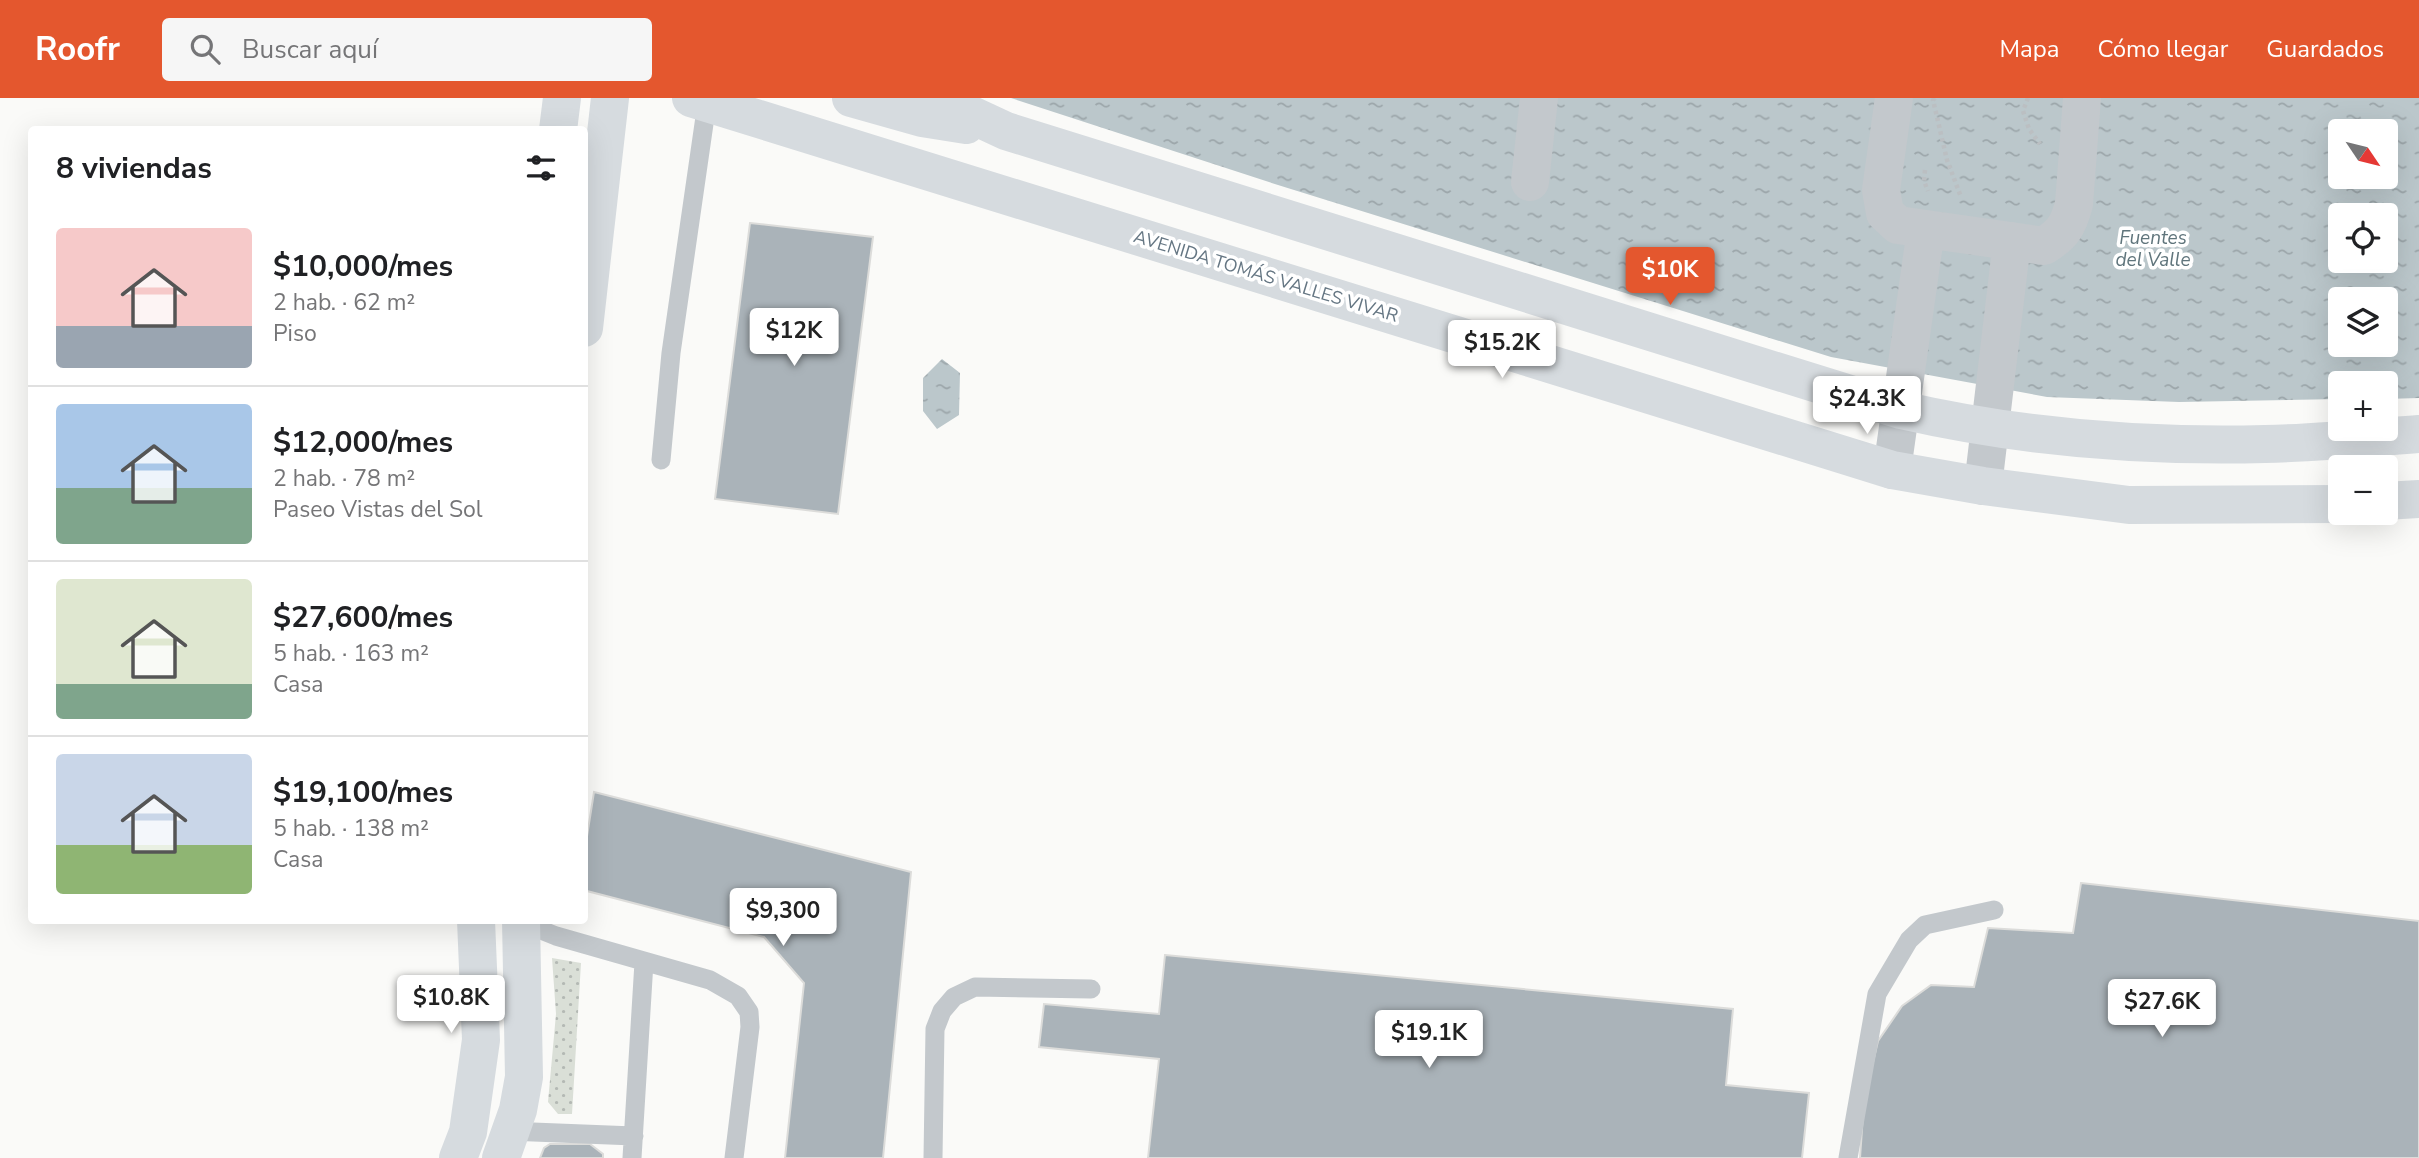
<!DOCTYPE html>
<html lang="es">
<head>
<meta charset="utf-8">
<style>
	:root { --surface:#fff; --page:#f6f6f6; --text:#202124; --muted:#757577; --line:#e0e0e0; --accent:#e4572e }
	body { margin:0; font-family:"Nunito Sans",sans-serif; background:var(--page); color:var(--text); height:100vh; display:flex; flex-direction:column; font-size:26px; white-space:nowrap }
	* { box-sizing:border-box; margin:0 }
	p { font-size:23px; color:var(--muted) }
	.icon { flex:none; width:38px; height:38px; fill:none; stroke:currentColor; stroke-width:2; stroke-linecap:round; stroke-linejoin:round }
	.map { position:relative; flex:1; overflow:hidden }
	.side { position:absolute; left:28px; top:28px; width:560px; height:798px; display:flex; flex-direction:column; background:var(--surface); border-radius:7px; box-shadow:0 7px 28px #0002 }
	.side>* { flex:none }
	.needle { width:46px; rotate:125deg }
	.tools { position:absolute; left:2328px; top:21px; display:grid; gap:14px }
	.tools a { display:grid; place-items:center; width:70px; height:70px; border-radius:7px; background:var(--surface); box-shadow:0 7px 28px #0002; font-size:35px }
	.price { position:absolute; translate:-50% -60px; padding:0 16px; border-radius:7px; background:#fff; color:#222; font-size:23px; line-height:46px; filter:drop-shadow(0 2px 4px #0008) }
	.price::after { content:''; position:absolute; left:50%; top:42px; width:21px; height:16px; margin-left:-10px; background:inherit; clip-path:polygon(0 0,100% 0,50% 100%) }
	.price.selected { background:var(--accent); color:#fff }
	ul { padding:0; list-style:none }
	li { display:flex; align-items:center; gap:21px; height:175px; padding:0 28px }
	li+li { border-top:2px solid var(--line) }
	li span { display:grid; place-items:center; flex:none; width:196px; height:140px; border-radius:7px; color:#555 }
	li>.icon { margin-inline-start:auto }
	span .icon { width:84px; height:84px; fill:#fffc; stroke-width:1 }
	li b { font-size:30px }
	h2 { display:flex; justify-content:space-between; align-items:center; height:84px; padding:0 28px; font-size:30px }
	header { display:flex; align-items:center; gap:42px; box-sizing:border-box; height:98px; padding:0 35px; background:var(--accent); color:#fff }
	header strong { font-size:33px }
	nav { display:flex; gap:38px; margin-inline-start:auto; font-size:24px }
	.search { width:490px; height:63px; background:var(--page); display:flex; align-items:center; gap:18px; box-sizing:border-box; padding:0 24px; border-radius:7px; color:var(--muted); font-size:26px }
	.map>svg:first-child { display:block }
	.green { fill:url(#green-dots) }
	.water { fill:url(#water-ripples); fill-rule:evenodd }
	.building { fill:#aab3b9; stroke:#dcdcda; stroke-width:2 }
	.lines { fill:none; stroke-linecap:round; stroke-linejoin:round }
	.path { stroke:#bbbfc2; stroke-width:4.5; stroke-dasharray:3.5 3.5; stroke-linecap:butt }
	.lane { stroke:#c3c8cc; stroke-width:19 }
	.street { stroke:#c3c8cc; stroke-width:38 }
	.secondary { stroke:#d6dbdf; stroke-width:38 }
	.labels { text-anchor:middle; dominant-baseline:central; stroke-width:7; stroke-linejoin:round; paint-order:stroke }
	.street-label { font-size:18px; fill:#657683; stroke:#fff }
	.water-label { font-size:19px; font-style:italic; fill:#60757c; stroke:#fff }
</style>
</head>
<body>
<header>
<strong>Roofr</strong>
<div class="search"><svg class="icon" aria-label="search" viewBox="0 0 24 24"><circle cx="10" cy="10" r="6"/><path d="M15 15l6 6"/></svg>Buscar aquí</div>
<nav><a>Mapa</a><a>Cómo llegar</a><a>Guardados</a></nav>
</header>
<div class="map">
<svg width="2419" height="1060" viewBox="0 0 2419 1060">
	<defs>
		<pattern id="green-dots" width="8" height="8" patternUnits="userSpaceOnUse" patternTransform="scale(1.75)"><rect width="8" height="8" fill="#dadfd7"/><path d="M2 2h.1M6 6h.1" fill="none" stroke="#b4b9b4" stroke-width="1.8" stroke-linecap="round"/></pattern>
		<pattern id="water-ripples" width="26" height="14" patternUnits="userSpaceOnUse" patternTransform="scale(1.75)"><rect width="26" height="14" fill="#bbc7cb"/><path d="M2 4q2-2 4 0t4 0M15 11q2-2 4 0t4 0" fill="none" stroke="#9ca6aa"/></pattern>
	</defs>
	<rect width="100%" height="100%" fill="#fafaf8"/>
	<path class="green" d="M552,860L581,865L572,1016H558L548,1004L556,916Z"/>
	<path class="water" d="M1011,0H2419V300L2385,301V285H2340V301L2179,304L2047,299L1831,259L1278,87ZM2340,33H2385V79H2340ZM2340,117H2385V163H2340ZM2340,201H2385V247H2340Z
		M942,261L960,275L959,317L937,331L923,313V280Z"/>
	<path class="building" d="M750,125L873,139L838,416L715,401Z
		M594,694L911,774L883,1060H785L804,885L764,839L587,793L584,789V757Z
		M2081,785L2419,823V1060H1860L1864,1002L1878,943L1902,908L1931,887L1974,889L1988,830L2073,835Z
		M1165,857L1733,911L1726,987L1809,995L1802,1060H1148L1159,961L1039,949L1044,906L1159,916Z
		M550,1046H590L603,1056V1060H540L544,1050Z"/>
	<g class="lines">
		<path class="path" d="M1935,0L1933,2L1947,62L1961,99
			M2028,0L2023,13L2029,31L2040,46
			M1925,72L1924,83L1928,93"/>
		<path class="lane" d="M661,362L671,255L707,5
			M521,824L556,838L710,882L738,898L749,914L750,929L734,1060
			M505,1033L634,1038
			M632,1060L644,864
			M933,1060L935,931L942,913L954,899L975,889L1091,891
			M1848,1060L1877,896L1909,842L1925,827L1994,812"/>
		<path class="street" d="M1894,0L1881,92L1885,115L1898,127L2044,148C2063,136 2068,128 2074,106L2082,0
			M1530,84L1539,0
			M1892,372L1926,131
			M1983,388L2012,143"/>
		<path class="secondary" d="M691,0L1892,372L1983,388L2129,407L2340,406
			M851,0L922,20L966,27
			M935,0L1006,33L1901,312C2019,339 2143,349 2265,346C2316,345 2368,340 2419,336
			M558,32L562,0
			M584,230L610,0
			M2385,403L2419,401
			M458,1060L468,1034L481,942L476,822
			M501,1060L518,1012L524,979L521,822"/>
	</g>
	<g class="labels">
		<g class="street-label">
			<text transform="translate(1266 178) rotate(17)">AVENIDA TOMÁS VALLES VIVAR</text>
		</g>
		<g class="water-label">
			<text x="2153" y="140">Fuentes<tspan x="2153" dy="22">del Valle</tspan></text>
		</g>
	</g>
</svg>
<div class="tools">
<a><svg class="needle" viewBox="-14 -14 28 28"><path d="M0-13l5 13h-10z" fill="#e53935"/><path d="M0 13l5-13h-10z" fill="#757577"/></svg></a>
<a><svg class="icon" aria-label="locate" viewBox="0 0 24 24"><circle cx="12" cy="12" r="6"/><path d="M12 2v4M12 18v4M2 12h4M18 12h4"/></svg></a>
<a><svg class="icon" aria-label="layers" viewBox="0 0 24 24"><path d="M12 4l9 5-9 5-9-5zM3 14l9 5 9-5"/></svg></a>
<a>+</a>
<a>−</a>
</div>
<b class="price selected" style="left:1670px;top:209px">$10K</b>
<b class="price" style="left:794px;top:270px">$12K</b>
<b class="price" style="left:1502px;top:282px">$15.2K</b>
<b class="price" style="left:1867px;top:338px">$24.3K</b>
<b class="price" style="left:783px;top:850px">$9,300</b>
<b class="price" style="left:451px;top:937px">$10.8K</b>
<b class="price" style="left:2162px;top:941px">$27.6K</b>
<b class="price" style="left:1429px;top:972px">$19.1K</b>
<section class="side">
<h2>8 viviendas<svg class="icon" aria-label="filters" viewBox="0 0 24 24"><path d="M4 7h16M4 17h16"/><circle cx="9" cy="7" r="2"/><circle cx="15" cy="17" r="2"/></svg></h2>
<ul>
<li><span style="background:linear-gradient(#f6c9c9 70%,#9aa5b1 0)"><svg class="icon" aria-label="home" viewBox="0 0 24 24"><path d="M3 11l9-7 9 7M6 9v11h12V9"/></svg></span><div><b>$10,000/mes</b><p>2 hab. · 62 m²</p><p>Piso</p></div></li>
<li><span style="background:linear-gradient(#a9c7e8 60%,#7fa58c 0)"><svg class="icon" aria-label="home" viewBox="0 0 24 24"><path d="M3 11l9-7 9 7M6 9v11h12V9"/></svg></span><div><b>$12,000/mes</b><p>2 hab. · 78 m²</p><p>Paseo Vistas del Sol</p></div></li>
<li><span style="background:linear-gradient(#dfe7d0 75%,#7fa58c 0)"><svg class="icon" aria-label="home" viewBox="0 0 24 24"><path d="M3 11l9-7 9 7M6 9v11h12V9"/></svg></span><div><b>$27,600/mes</b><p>5 hab. · 163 m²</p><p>Casa</p></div></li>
<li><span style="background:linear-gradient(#c9d6e8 65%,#8fb573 0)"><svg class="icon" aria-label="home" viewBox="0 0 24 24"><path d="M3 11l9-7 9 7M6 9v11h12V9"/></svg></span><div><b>$19,100/mes</b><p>5 hab. · 138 m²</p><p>Casa</p></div></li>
</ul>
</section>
</div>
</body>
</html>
